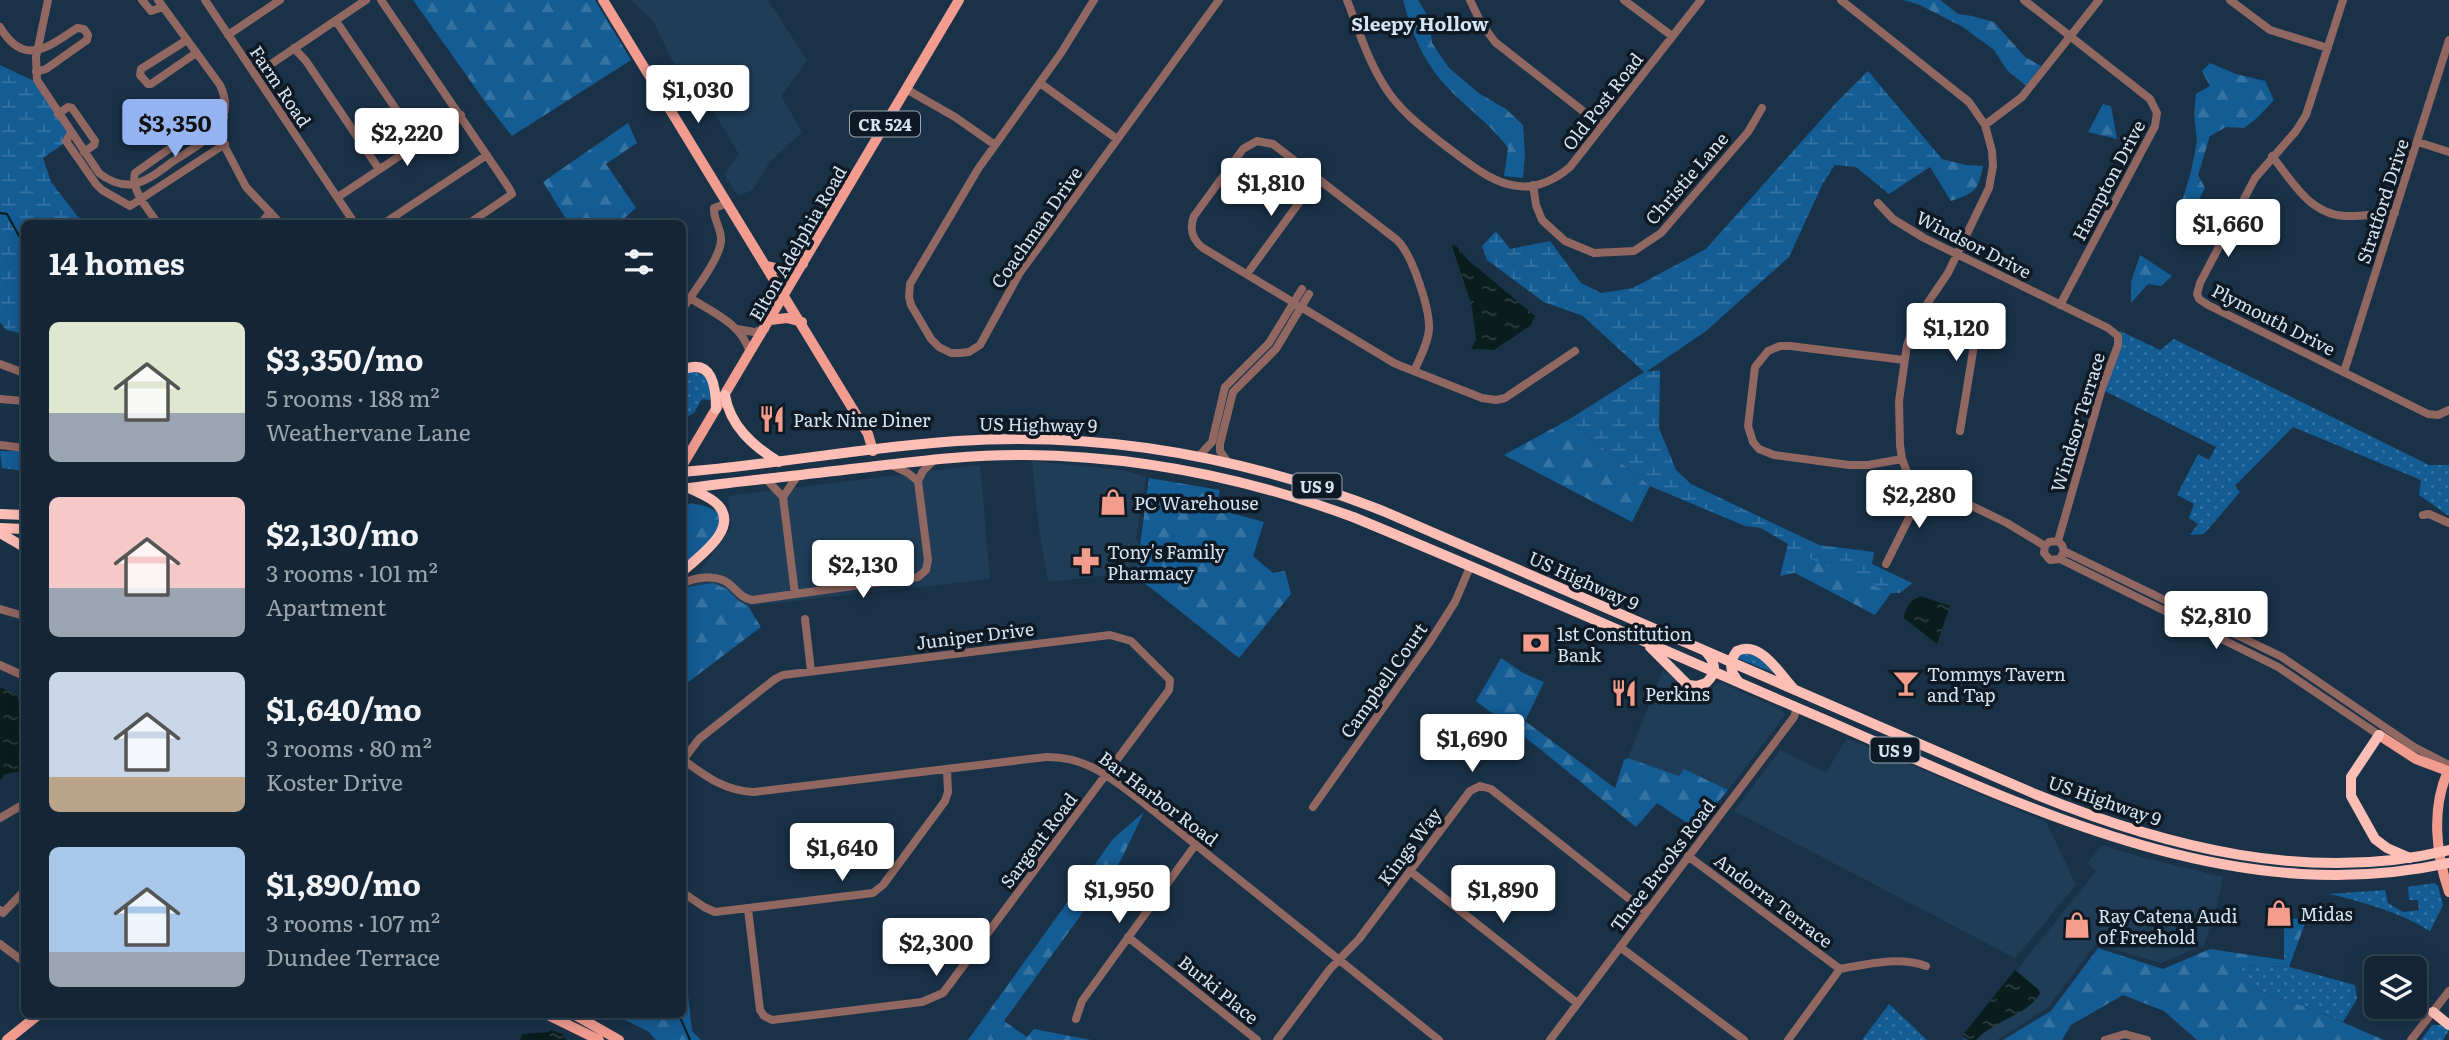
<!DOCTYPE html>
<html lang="en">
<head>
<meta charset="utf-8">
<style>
	:root { --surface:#142636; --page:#1d2e3e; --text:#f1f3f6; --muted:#9da5ad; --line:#334351; --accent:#95b2f1 }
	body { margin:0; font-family:Literata,serif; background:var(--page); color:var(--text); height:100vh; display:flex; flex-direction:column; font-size:26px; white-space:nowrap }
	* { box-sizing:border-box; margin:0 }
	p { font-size:23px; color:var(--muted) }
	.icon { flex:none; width:38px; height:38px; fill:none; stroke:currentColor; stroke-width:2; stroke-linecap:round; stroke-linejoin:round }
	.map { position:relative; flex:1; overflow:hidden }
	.sheet { position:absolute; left:21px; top:220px; width:665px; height:798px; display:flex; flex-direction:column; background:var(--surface); border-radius:10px; box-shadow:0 4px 18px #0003,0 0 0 2px var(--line) }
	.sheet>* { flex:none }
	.tools { position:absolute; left:2364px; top:956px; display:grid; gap:14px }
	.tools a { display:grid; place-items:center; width:63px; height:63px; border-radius:10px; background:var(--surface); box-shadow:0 4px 18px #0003,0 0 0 2px var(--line); font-size:35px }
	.price { position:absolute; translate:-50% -60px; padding:0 16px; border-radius:7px; background:#fff; color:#222; font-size:23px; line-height:46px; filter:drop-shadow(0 2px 4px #0008) }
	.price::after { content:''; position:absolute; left:50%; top:42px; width:21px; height:16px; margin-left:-10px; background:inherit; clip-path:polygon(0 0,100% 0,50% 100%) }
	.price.current { background:var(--accent); color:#111 }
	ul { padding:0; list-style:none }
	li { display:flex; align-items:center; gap:21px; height:175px; padding:0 28px }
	li span { display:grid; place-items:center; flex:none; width:196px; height:140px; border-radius:10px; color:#555 }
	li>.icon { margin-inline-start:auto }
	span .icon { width:84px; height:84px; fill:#fffc; stroke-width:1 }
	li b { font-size:30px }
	h2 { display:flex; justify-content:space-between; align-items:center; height:84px; padding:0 28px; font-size:30px }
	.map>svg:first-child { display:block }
	.built { fill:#203d58 }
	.grass { fill:url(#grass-dots) }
	.forest { fill:url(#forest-firs) }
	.wetland { fill:url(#wetland-marsh) }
	.water { fill:url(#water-ripples) }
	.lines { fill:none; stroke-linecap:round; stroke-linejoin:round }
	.stream { stroke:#0a1d1d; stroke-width:2 }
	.minor { stroke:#916761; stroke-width:8 }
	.major { stroke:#f29c90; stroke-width:10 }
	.highway { stroke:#fdbfb5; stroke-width:10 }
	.labels { text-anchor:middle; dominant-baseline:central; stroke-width:7; stroke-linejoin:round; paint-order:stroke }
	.shield { fill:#0f1923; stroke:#9aa7b4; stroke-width:2 }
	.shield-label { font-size:16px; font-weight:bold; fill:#d5e4f2 }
	.street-label { font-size:18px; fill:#d5e4f2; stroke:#0f1923 }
	.poi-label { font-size:18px; fill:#d5e4f2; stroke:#0f1923; text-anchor:start }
	.neighbourhood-label { font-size:19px; font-weight:bold; fill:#d5e4f2; stroke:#0f1923 }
</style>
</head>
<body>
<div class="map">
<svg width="2449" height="1040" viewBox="0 0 2449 1040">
	<defs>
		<pattern id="grass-dots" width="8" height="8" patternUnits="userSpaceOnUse" patternTransform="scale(1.75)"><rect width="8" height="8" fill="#145c94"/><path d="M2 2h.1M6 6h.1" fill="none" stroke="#3573a3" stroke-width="1.8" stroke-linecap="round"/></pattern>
		<pattern id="forest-firs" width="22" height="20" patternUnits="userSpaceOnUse" patternTransform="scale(1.75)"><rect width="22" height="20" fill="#145c94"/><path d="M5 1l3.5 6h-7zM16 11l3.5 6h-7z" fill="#3573a3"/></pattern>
		<pattern id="wetland-marsh" width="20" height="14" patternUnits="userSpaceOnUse" patternTransform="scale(1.75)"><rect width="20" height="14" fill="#145c94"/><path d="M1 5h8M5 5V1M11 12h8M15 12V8" fill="none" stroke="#3573a3"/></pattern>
		<pattern id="water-ripples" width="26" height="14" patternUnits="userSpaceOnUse" patternTransform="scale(1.75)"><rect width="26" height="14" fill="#0a1d1d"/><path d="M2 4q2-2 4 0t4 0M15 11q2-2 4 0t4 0" fill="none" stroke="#2d3e3e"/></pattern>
	</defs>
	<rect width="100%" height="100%" fill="#1a3248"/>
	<path class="built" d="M631,0H768L807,60L781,96L802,132L769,163L753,190L738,196L724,174L739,154L690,74L675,66L653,21Z
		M1032,461L1122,470L1146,477L1136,539L1143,550L1139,572L1048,582L1038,524Z
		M980,465L990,579L748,606L739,601L727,589L712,583L688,587L731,529L728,496Z
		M1663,670L1694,693L1705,694L1719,682L1782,710L1785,715L1728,790L1684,769L1679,776L1628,758Z
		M1847,738L2046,822L2076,885L2015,958L1734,811L1780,750L1826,773Z
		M2102,845L2141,857L2223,877L2217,905L2204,945L2161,963L2096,944L2048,1007L1997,1040H1961L2096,871L2088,863Z"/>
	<path class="grass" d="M2120,331L2160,350L2174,339L2429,465H2449V516L2419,495L2421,480L2293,427L2235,486L2240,492L2204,534L2190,535L2198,524L2189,518L2194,504L2177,495L2198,454L2209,460L2216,447L2101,389Z
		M692,371C706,374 717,385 710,400L702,399L694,413L683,419V375Z
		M1756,653L1774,673L1737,658L1740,654Z
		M2434,883L2438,886L2443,905L2430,931C2399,912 2364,902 2329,894L2385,890L2388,903L2403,912L2419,910L2418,900H2409L2408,887Z
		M2243,965L2289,967L2355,985L2357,999L2343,1022L2312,1009L2269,995L2237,977Z
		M1889,1004L1927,1040H1862Z
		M2432,1025H2441L2449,1030L2443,1040H2421Z"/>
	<path class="forest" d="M413,0H595L631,60L512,136L486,103Z
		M1403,0H1418L1429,18L1432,43L1449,68L1480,94L1506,109L1523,125L1525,155L1523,178L1504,176L1508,148C1488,120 1457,102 1436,74C1419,52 1410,26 1403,0Z
		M1904,0H1940L1958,14L1972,16L1994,22L2025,57L2041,66L2026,86L2007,70L1994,50L1963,27L1920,5Z
		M2210,63L2236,74L2265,81L2274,100L2257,118L2244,128L2226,127L2210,136L2198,175L2205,188L2186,223L2176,221L2191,172L2197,141L2194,115L2196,94L2210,86L2202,71Z
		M2103,104L2111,106L2117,139L2088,132Z
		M628,123L637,143L606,164L636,208L618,224H569L543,182Z
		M1942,159L1966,165L1983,166C1978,191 1975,193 1951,201L1930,167Z
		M2140,255L2172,276L2161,286L2148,284L2131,303V282Z
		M1568,420L1650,486L1632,522L1504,455Z
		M1149,478L1220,490L1215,509L1264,522L1253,556L1273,573L1285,571L1291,594L1239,658L1136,576Z
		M691,503C703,506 716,507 721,518L717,533L683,566V508Z
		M1802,554L1891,593L1875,615L1795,573Z
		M713,583L727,589L739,601L748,606L761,627L683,686V592L688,587Z
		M1501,658L1523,673L1544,682L1525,721L1615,788L1624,760L1628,758L1679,776L1684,769L1728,790L1696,829L1657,803L1636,827L1540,749L1476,701Z
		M1144,812L1121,860L1004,1021L1027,1037L1034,1029L1091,1040H968L1113,839Z
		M2307,918L2289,967L2244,965L2237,977L2269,995L2312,1009L2384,1040H2197L2164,1011L2123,995L2071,1025L2062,1040H2003L2051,1011L2098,948L2163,969L2210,949L2284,960V927L2273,920Z
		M683,951L692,1031L701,1040H656L649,1032L616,1015H682Z"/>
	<path class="wetland" d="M0,65L34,81L73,137L43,158L51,182L78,217L99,224H24V334L6,330L0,322Z
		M1868,71L1942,159L1889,194L1856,167L1835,165L1823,183L1789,257L1706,331L1646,372L1660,370L1659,428L1676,470L1691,484L1819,545L1874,552L1872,564L1912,583L1900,593H1891L1802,555L1795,573L1780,576L1788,544L1761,528L1745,526L1650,486L1568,420L1644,372L1583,316L1544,302L1487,260L1482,246L1496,231L1510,249L1550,241L1581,283L1601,293L1633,288L1706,249L1835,104Z
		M0,451H24V471L2,468Z"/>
	<path class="water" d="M1455,245L1467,259L1535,316L1531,325L1494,350L1471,349L1476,340L1472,307L1452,246Z
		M1921,596L1950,606L1937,644L1904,618C1905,608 1911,599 1921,596Z
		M0,687L17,695L24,725V771L5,774L0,781Z
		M2015,970L2038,989L2040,993C2030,1014 1993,1021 1976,1040H1969L1962,1036Z
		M550,1030L563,1034L566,1040H520L522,1034L549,1032Z"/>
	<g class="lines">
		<path class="stream" d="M0,213L7,214L24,245
			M679,1015L690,1040"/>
		<path class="minor" d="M48,0L36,57L37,80L99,173C109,181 121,186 134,184C148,181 161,170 172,162C201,143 239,126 220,85L158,0
			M142,0L151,11L163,7
			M205,0L355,224
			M381,0L509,188L512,194L468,224
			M1094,0L1061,53L978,169L910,284L909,297L911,305L931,339L939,347L951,353H960L969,352L980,345L1019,274L1219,0
			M1347,0C1359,31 1369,65 1389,93C1403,113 1423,128 1443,144C1484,175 1521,209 1570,167L1701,0
			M1470,0L1481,23L1495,42L1602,126
			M1624,0L1672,36
			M1841,0L1969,102L1985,125L1992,151L1993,166L1989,188L1948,273L1916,320L1907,345L1899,401L1900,445L1902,459L1907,472L1916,479L2007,523L2045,546
			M2024,0L2150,99L2157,113L2155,126L2060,305
			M2230,0L2270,30L2328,48
			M2343,0L2306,115L2296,131L2255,178L2200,283L2197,294L2199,299L2208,305L2428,414L2438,415L2449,410
			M336,21L419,143
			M0,27C24,67 47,48 77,28L84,29L88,35L87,40L46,69L36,72
			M228,35L280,0
			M187,40L141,69L140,75L148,84H151L196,53
			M294,48L306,61L379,169
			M255,75L366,0
			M1040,83L1117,139
			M906,89L955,117L995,145
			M58,114L68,107L72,108L95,141L94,145L84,152
			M1985,125L2022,97L2099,0
			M216,130L246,187L280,223
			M71,133L66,141L96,184L102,190L130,206L225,144
			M2418,142L2449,152
			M2272,156C2292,181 2309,214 2345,216C2362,217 2378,213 2395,213
			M1533,185L1536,205L1542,220L1565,241L1594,253L1634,251L1661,233L1748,132L1762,108
			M338,197L461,115
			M1878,203L1893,219L1924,238L2108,328L2118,336V345L2102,388L2058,541
			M158,224C149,210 130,190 135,173L216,116L224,117
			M261,224L270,212
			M383,224L487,155
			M1247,274L1317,178
			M690,298C714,313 742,324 750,353
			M682,310C693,292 719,261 721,241C722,229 713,220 714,208L728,203
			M1922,311L1972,337L1974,345L1960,431
			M737,329L754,332L765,329
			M0,364L24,373
			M1414,371C1420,358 1428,343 1429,329C1430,309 1412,254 1397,240L1273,144L1257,141L1243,149L1194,216C1189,229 1192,239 1203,248L1394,363L1401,366L1482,398L1496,400L1505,398L1575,351
			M2344,372L2449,40
			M0,399L24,401
			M0,445L24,448
			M1199,456L1212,442L1225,387L1269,343L1302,289
			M1902,459L1868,465H1849L1774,455L1759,449L1753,442L1748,426L1755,367L1768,351L1780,346H1790L1904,360
			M1227,461L1220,451V444L1233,392L1276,349L1309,294
			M891,465L908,473L918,481
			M766,479L783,497L795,594
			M783,497L798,475
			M2423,515L2429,514L2449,523
			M2064,551L2282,657L2414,747L2449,765
			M2060,559L2064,551L2062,545L2058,541L2049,542L2045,546L2044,553L2050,560L2060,559L2278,667L2379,735
			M1886,564L1926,484
			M682,584C694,577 717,574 728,583C737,590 741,598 752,600L918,577L926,570L928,560L918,481L923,471L934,460
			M0,609L24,616
			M805,619L811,671
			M0,665L24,676
			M682,759C705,776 725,791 754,792L1046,757C1085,756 1110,777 1140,800L1439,1040
			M683,760L699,739L775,679L783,675L1110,635L1131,641L1170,680L1169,690L943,993L922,1002L772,1020L764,1016L760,1010L748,909
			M1313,807L1429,643L1455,602L1470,567
			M0,818L24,804
			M1688,856L1840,969
			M1410,871L1577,1003
			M682,892L704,907L715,912L873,893L883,885L945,801L948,792L947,770
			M0,910L3,913L24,891
			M1128,937L1257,1040
			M0,944L24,962
			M1620,947L1744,1040
			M1076,1019L1082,1001L1196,844
			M1277,1040L1330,969L1359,939L1470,791L1480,786L1491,789L1646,912
			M1550,1040L1794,717L1797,708
			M1788,1040L1840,969C1868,964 1899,956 1926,966
			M2105,1040L2125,1034L2147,1040
			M2411,1040L2449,991"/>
		<path class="major" d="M603,0L868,434L873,451
			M766,266L784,270L803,264
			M770,320L787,318L802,322
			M682,466L959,0
			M2379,735L2416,759L2448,771C2431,809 2436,854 2449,892
			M548,1015L599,1040
			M575,1015L619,1040
			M7,1040L38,1015"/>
		<path class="highway" d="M682,370C713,357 716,388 716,409
			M725,395C730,426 753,446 779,462
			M682,472C774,465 865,447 957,441C1103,431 1248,458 1383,511L2035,794C2165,847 2309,884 2449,850
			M682,489C730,482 778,478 825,472C891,465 959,454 1026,455C1139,456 1247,478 1353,517C1504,579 1654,646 1805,711C2006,797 2223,913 2449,863
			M0,514L24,515
			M0,528L24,529
			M0,533L24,547
			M682,572C698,557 740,529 718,505C711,497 698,493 689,488
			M1650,647L1688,685L1697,686L1706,683C1717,673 1716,663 1706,652
			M1739,682C1730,672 1728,662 1737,651C1760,640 1779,673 1793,688
			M2379,735L2351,777V796L2375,839L2387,848L2410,858
			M2433,1012L2449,1025"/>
	</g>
	<defs>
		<symbol id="restaurant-bare" viewBox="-9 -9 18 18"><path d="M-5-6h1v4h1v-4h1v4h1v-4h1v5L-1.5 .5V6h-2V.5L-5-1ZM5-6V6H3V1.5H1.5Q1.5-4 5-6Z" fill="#f49d8c" stroke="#0f1923" stroke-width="2.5" paint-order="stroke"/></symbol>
		<symbol id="shop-bare" viewBox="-9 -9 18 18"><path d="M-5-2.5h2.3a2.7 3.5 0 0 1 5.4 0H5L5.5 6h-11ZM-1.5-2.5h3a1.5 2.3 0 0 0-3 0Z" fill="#f49d8c" stroke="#0f1923" stroke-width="2.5" paint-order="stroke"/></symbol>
		<symbol id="pharmacy-bare" viewBox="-9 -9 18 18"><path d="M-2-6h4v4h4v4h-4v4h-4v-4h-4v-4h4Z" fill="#f49d8c" stroke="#0f1923" stroke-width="2.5" paint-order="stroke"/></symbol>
		<symbol id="bank-bare" viewBox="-9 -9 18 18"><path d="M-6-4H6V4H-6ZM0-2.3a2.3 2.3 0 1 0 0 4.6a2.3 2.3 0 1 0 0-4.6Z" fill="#f49d8c" stroke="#0f1923" stroke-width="2.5" paint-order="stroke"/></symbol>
		<symbol id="bar-bare" viewBox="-9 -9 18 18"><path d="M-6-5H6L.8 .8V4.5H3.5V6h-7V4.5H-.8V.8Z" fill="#f49d8c" stroke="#0f1923" stroke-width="2.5" paint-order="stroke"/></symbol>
	</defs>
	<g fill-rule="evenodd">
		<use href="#restaurant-bare" x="753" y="400" width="38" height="38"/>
		<use href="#shop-bare" x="1094" y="483" width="38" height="38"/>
		<use href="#pharmacy-bare" x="1067" y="542" width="38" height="38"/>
		<use href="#bank-bare" x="1517" y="624" width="38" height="38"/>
		<use href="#bar-bare" x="1887" y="664" width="38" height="38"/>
		<use href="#restaurant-bare" x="1605" y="674" width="38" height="38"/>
		<use href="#shop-bare" x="2260" y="894" width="38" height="38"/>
		<use href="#shop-bare" x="2058" y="906" width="38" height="38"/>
	</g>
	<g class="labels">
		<g class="shield">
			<rect x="850" y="111.5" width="70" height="25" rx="5"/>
			<rect x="1292.5" y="473.5" width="49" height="25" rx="5"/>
			<rect x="1870.5" y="737.5" width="49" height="25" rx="5"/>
		</g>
		<g class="shield-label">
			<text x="885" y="124">CR 524</text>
			<text x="1317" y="486">US 9</text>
			<text x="1895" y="750">US 9</text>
		</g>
		<g class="street-label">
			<text transform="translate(281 86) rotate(56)">Farm Road</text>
			<text transform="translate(1602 101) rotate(-52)">Old Post Road</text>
			<text transform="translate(1686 178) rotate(-49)">Christie Lane</text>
			<text transform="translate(2108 180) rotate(-62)">Hampton Drive</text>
			<text transform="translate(2382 201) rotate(-72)">Stratford Drive</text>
			<text transform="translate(1036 227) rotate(-55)">Coachman Drive</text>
			<text transform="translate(797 243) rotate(-60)">Elton Adelphia Road</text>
			<text transform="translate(1974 244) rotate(27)">Windsor Drive</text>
			<text transform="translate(2274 319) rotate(27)">Plymouth Drive</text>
			<text transform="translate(2077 422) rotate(-73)">Windsor Terrace</text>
			<text transform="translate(1038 424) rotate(1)">US Highway 9</text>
			<text transform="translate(1584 580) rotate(24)">US Highway 9</text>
			<text transform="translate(975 635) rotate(-7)">Juniper Drive</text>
			<text transform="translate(1383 680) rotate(-55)">Campbell Court</text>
			<text transform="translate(1159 798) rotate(37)">Bar Harbor Road</text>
			<text transform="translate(2105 800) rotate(19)">US Highway 9</text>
			<text transform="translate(1038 840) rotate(-53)">Sargent Road</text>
			<text transform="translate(1409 846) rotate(-53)">Kings Way</text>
			<text transform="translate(1662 865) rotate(-53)">Three Brooks Road</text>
			<text transform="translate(1774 900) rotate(37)">Andorra Terrace</text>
			<text transform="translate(1219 989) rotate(39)">Burki Place</text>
		</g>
		<g class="poi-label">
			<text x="793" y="419">Park Nine Diner</text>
			<text x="1134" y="502">PC Warehouse</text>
			<text x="1107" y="551">Tony's Family<tspan x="1107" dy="21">Pharmacy</tspan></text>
			<text x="1557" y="633">1st Constitution<tspan x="1557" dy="21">Bank</tspan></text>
			<text x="1927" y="673">Tommys Tavern<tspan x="1927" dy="21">and Tap</tspan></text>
			<text x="1645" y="693">Perkins</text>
			<text x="2300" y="913">Midas</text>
			<text x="2098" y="915">Ray Catena Audi<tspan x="2098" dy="21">of Freehold</tspan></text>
		</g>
		<g class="neighbourhood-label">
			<text x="1420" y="23">Sleepy Hollow</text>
		</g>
	</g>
</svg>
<div class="tools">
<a><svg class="icon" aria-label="layers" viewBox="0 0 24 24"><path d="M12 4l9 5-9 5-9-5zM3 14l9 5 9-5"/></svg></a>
</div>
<b class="price" style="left:698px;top:125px">$1,030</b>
<b class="price current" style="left:175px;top:159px">$3,350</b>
<b class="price" style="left:407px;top:168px">$2,220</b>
<b class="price" style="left:1271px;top:218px">$1,810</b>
<b class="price" style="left:2228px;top:259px">$1,660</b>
<b class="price" style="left:1956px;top:363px">$1,120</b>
<b class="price" style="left:1919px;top:530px">$2,280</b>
<b class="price" style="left:863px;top:600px">$2,130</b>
<b class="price" style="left:2216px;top:651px">$2,810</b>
<b class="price" style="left:1472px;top:774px">$1,690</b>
<b class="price" style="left:842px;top:883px">$1,640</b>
<b class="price" style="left:1119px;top:925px">$1,950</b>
<b class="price" style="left:1503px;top:925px">$1,890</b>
<b class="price" style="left:936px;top:978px">$2,300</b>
<section class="sheet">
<h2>14 homes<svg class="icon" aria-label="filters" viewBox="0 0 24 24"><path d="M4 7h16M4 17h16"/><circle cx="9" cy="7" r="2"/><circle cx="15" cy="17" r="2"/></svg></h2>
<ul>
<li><span style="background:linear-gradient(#dfe7d0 65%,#9aa5b1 0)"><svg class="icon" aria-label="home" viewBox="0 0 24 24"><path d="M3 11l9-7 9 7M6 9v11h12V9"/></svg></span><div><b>$3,350/mo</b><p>5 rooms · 188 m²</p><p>Weathervane Lane</p></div></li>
<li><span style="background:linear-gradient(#f6c9c9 65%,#9aa5b1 0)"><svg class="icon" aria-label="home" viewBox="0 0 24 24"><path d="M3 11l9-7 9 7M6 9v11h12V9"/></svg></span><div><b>$2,130/mo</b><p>3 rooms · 101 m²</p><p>Apartment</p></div></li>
<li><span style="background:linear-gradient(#c9d6e8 75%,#b9a48a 0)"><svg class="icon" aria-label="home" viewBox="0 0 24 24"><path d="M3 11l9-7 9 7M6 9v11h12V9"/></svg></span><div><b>$1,640/mo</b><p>3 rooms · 80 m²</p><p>Koster Drive</p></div></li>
<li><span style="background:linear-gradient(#a9c7e8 75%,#9aa5b1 0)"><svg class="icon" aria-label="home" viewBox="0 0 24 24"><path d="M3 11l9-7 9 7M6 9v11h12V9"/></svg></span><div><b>$1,890/mo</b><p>3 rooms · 107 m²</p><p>Dundee Terrace</p></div></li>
</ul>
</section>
</div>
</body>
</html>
